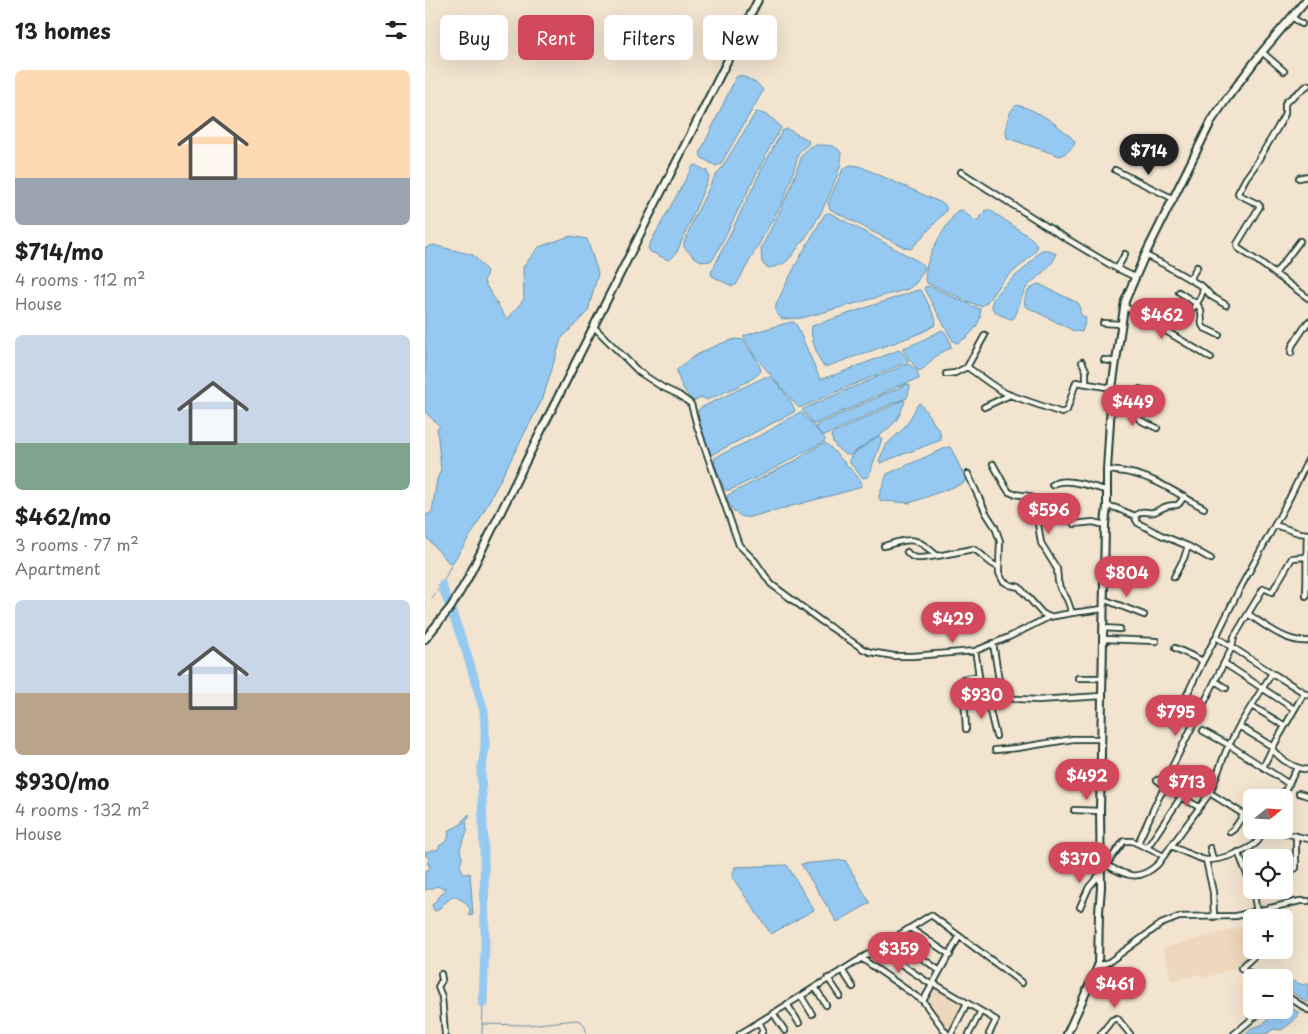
<!DOCTYPE html>
<html lang="en">
<head>
<meta charset="utf-8">
<style>
	:root { --surface:#fff; --page:#f2f2f2; --text:#222; --muted:#767676; --accent:#d1495b }
	body { margin:0; font-family:"Playpen Sans",sans-serif; background:var(--page); color:var(--text); height:100vh; display:flex; flex-direction:column; font-size:19px; white-space:nowrap }
	* { box-sizing:border-box; margin:0 }
	p { font-size:16px; color:var(--muted) }
	.icon { flex:none; width:28px; height:28px; fill:none; stroke:currentColor; stroke-width:2; stroke-linecap:round; stroke-linejoin:round }
	.map { position:relative; flex:1; overflow:hidden }
	.sheet { display:flex; flex-direction:column; background:var(--surface); width:425px }
	.sheet>* { flex:none }
	.guide { position:absolute; left:15px; top:15px; width:475px; height:45px; display:flex; gap:10px }
	.needle { width:32px; rotate:72deg }
	.controls { position:absolute; left:818px; top:789px; display:grid; gap:10px }
	.controls a { display:grid; place-items:center; width:50px; height:50px; border-radius:8px; background:var(--surface); box-shadow:0 5px 20px #0002; font-size:25px }
	.price { position:absolute; translate:-50% -42px; padding:0 11px; border-radius:18px; background:var(--accent); color:#fff; font-size:16px; line-height:32px; filter:drop-shadow(0 1px 2px #0008) }
	.price::after { content:''; position:absolute; left:50%; top:30px; width:15px; height:11px; margin-left:-8px; background:inherit; clip-path:polygon(0 0,100% 0,50% 100%) }
	.price.current { background:#222; color:#fff }
	ul { padding:0; list-style:none }
	li { display:grid; align-content:center; gap:10px; height:265px; padding:0 15px }
	li span { display:grid; place-items:center; height:155px; border-radius:8px; color:#555 }
	li>.icon { margin-inline-start:auto }
	span .icon { width:90px; height:90px; fill:#fffc; stroke-width:1 }
	li b { font-size:21px }
	h2 { display:flex; justify-content:space-between; align-items:center; height:60px; padding:0 15px; font-size:21px }
	.pill { padding:0 18px; border-radius:8px; background:var(--surface); box-shadow:0 5px 20px #0002; font-size:18px; line-height:45px }
	.pill.current { background:var(--accent); color:#fff }
	main { display:flex; flex:1; min-height:0 }
	.map>svg:first-child { display:block }
	.built { fill:#edd7bd }
	.water { fill:#95c9f2; stroke:#6691a6 }
	.lines { fill:none; stroke-linecap:round; stroke-linejoin:round }
	.stream { stroke:#6691a6; stroke-width:1 }
	.river { stroke:#95c9f2; stroke-width:9 }
	.street-casing { stroke:#1f3d34; stroke-width:8 }
	.secondary-casing { stroke:#1f3d34; stroke-width:10 }
	.street { stroke:#fbf7ec; stroke-width:4.5 }
	.secondary { stroke:#fbf7ec; stroke-width:6 }
</style>
</head>
<body>
<main>
<section class="sheet">
<h2>13 homes<svg class="icon" aria-label="filters" viewBox="0 0 24 24"><path d="M4 7h16M4 17h16"/><circle cx="9" cy="7" r="2"/><circle cx="15" cy="17" r="2"/></svg></h2>
<ul>
<li><span style="background:linear-gradient(#ffd9b3 70%,#9aa5b1 0)"><svg class="icon" aria-label="home" viewBox="0 0 24 24"><path d="M3 11l9-7 9 7M6 9v11h12V9"/></svg></span><div><b>$714/mo</b><p>4 rooms · 112 m²</p><p>House</p></div></li>
<li><span style="background:linear-gradient(#c9d6e8 70%,#7fa58c 0)"><svg class="icon" aria-label="home" viewBox="0 0 24 24"><path d="M3 11l9-7 9 7M6 9v11h12V9"/></svg></span><div><b>$462/mo</b><p>3 rooms · 77 m²</p><p>Apartment</p></div></li>
<li><span style="background:linear-gradient(#c9d6e8 60%,#b9a48a 0)"><svg class="icon" aria-label="home" viewBox="0 0 24 24"><path d="M3 11l9-7 9 7M6 9v11h12V9"/></svg></span><div><b>$930/mo</b><p>4 rooms · 132 m²</p><p>House</p></div></li>
</ul>
</section>
<div class="map">
<svg width="883" height="1034" viewBox="0 0 883 1034">
	<rect width="100%" height="100%" fill="#f3e4d0"/>
	<filter id="ink" filterUnits="userSpaceOnUse"><feTurbulence type="fractalNoise" baseFrequency=".02" numOctaves="2"/><feDisplacementMap in="SourceGraphic" scale="10" xChannelSelector="R" yChannelSelector="G"/><feConvolveMatrix kernelMatrix="1 2 1 2 8 2 1 2 1" color-interpolation-filters="sRGB"/></filter>
	<g filter="url(#ink)">
		<path class="built" d="M817,927L819,938L822,937L828,957L818,965L780,978L775,974L747,981L738,948Z
			M510,986L540,1003L525,1034L502,1000Z"/>
		<path class="water" d="M316,75C323,79 335,83 338,91L298,160L296,164L291,166L277,158L275,153L311,77Z
			M592,105C615,111 633,125 649,140L650,142C649,148 640,154 635,156L582,138C579,128 583,110 592,105Z
			M331,112C339,112 352,121 356,128L345,147L289,258C279,268 266,255 259,247V243L268,220L289,178L296,169Z
			M362,129L383,140L384,143L374,152L366,180L357,203L311,285L307,286L287,276L286,273L333,177L357,131L359,130Z
			M392,145C399,145 412,144 416,153C418,160 414,169 412,175C403,201 391,225 374,246C370,251 367,257 362,261C357,265 350,267 344,268L339,265L337,262L336,248L353,215L365,190L377,155L384,147Z
			M270,165L282,171L284,177L252,252L247,258L243,260L226,252L224,250L223,247L268,166Z
			M425,165L434,166L519,204L521,206V211L488,247L486,249L481,248L452,234L405,209L403,203L418,169Z
			M535,210H537L550,221H552L561,210H565L606,238C610,241 611,243 612,248C602,264 583,273 572,288C567,294 564,302 557,306H554L502,283L500,280C500,255 518,231 532,211Z
			M402,213H405L498,264L500,268L499,270L491,283L483,289L377,318L357,319C352,314 350,312 351,305C365,274 382,244 400,214Z
			M145,236L162,239L173,273L163,311L136,339L118,398L49,530L26,565L0,536V516L7,512L12,479L16,470L12,429L15,426L0,412V248L8,245L48,255L62,271L59,282L82,320L99,299L98,267L114,247Z
			M616,250H624L631,254C629,266 611,277 603,286C595,295 595,308 589,318L586,319C580,317 569,314 567,307C563,295 593,275 601,267C606,262 611,255 616,250Z
			M614,284L653,303L655,306V314L661,318L657,332L649,331L600,306C598,296 604,286 614,284Z
			M504,286L555,309C558,323 544,338 532,343L528,341L499,289L500,287Z
			M493,290H495L498,293L510,318L511,323L510,325L498,332L477,340L403,366H398C393,358 384,335 387,326Z
			M366,322H369L372,326L395,379L412,374L474,350L477,352L484,361L374,408L329,355L319,338V336L337,330Z
			M517,330C522,332 526,343 526,348C520,350 515,353 510,357C504,362 501,369 493,371L478,350V348L492,343Z
			M311,339L318,340C323,350 334,360 336,371C330,381 293,395 281,400L277,397L268,401C261,394 252,380 252,370C265,356 293,343 311,339Z
			M482,364C488,365 494,373 494,379L473,386L390,424H388L378,411V409L380,408Z
			M340,377H346C355,386 365,398 370,410L369,412L286,455L274,422L273,411L275,408Z
			M482,384L485,385V387L482,398L463,405L401,435H397L391,428L392,425Z
			M478,400L480,401L475,414L470,422L462,430L425,455C416,455 407,444 406,435L409,433L463,407Z
			M495,403L515,432L516,440L455,463L454,460L462,444L477,430L484,421L493,404Z
			M375,412H376L400,439V441L341,473L305,490H300L289,463L290,458L297,454L340,433Z
			M453,436L457,439L444,475L442,477L438,478L425,463L424,460L427,455Z
			M400,443L405,447L435,479L437,484L436,486L427,490L325,517C313,519 304,508 302,496L305,494L368,462L392,447Z
			M523,447H525L527,450L540,478L539,483L485,503L456,501L454,498V496L462,474Z
			M44,814V817L41,820L42,830H43C42,832 35,848 35,850C35,852 37,855 37,858C37,861 35,864 35,866L39,874H41L45,873L48,915L45,916L44,915L45,909L40,902L31,897H27L22,901L13,910L11,911L9,910L7,905L21,889V887L18,888L11,886L8,888L0,890V870L2,871L6,866L3,865V861L5,858L0,855V852L14,849V846L22,841L24,834L23,831L38,823V820Z
			M420,860L445,903L412,922L376,864Z
			M362,865L389,910L346,934L307,877L310,867Z
			M865,980C871,982 877,987 883,983V1003C874,996 863,994 863,981Z
			M864,1006L873,1012V1016C868,1022 862,1026 856,1030L849,1029L841,1034H820L826,1028L837,1025L846,1016L854,1015L861,1007Z"/>
		<g class="lines">
			<path class="stream" d="M7,599L17,585L26,565
				M0,606L1,605
				M57,1024L103,1025L151,1020C159,1021 161,1027 161,1034
				M57,1034L58,1003"/>
			<path class="river" d="M17,585L41,651L59,711L60,726V748L56,771L59,850L60,944L58,1003"/>
			<defs>
				<path id="street" d="M867,17L877,24
					M837,52L859,71
					M883,85L862,101L860,104V114L853,127L829,167L821,178L813,193L814,195L833,204L835,206L812,244L813,248L834,262L883,298
					M690,170L749,199
					M536,172L632,233L689,267L710,277
					M874,178L883,176
					M720,255L740,265L778,287L786,296L801,305
					M692,269L700,254
					M850,274L875,241
					M765,279L772,267
					M754,292L772,304L776,310L777,325L779,328L794,335
					M699,306L786,358
					M762,315C769,307 778,298 778,287
					M678,323L696,324
					M169,327L214,372L237,387L254,395L266,404L272,426L314,545L330,561L346,584L396,621L438,649L445,652L469,656H488L550,651L584,637L624,617L647,613
					M560,335L542,367C556,376 568,388 585,395L637,413L642,410L651,382L687,388
					M866,353L867,346L883,322
					M679,360L691,362
					M657,362L661,370V383
					M521,374L530,373L542,367
					M686,403L708,407L712,391L715,389L732,397
					M559,407L585,395
					M708,407C712,423 719,421 732,428
					M568,464L580,486L584,492L589,494L604,496L607,498L609,501L611,511L616,543L632,569L633,581L635,588L642,599L647,613L678,609
					M682,470C690,471 698,471 705,473C732,478 755,496 779,508
					M627,485C639,476 667,487 681,490
					M682,506L691,508L710,516C720,508 720,514 729,512C733,511 736,508 740,507C751,502 751,511 759,496
					M641,511L642,515L649,524L668,522L680,525
					M710,516L711,520L713,523L736,535L763,546L759,558L749,577
					M850,525L874,533L883,534
					M459,546C486,538 491,536 512,556L548,549C558,553 563,564 574,567L575,541L570,527L561,513L543,474
					M763,546L786,559
					M482,552C489,562 501,557 512,556
					M574,567V573L578,581L585,585L594,587L617,613L624,617
					M679,571L711,580
					M881,596C882,575 881,555 882,534
					M678,599L719,615
					M823,614C840,625 861,643 883,641
					M678,628L695,629
					M791,637L807,647L809,637L838,589H841L847,592L867,558L881,557
					M678,639L731,641
					M568,643L574,680L573,698L613,700L677,696
					M750,648L778,661
					M550,651C553,664 553,677 557,689
					M799,663L869,709
					M653,678H677
					M801,688L790,681L807,647L847,673L883,695
					M827,706L860,726
					M748,724L778,661L791,637L813,592L865,497L883,460
					M814,726L848,747
					M541,729L538,679L554,676
					M778,731L804,745L838,767L848,747L879,693
					M571,736L562,699L563,698H573
					M847,749C856,760 869,768 883,770
					M570,750L592,748L648,739H677
					M747,767L790,681
					M838,767L864,784
					M732,780L756,797L774,807
					M785,793L826,819
					M874,793L883,796
					M856,798L872,768
					M649,810L675,811
					M848,830L883,839
					M805,832L809,829L819,814
					M713,843L734,797L741,786
					M746,846C754,849 775,860 782,860C795,860 825,851 833,841C835,838 836,834 836,830
					M722,848L756,797
					M785,848L788,859
					M813,852L826,884
					M781,860L788,892L789,917
					M681,865L699,841H707L739,856
					M676,867L681,865C702,876 714,882 733,864L785,793L801,751L814,726L847,673
					M859,874L871,868V838L872,836
					M828,890L832,912
					M655,907L664,887L676,873
					M485,928L525,955
					M469,938L515,971
					M452,948L507,985
					M828,957L816,968L833,978
					M436,958L498,1001L522,1034
					M673,966L684,962L736,924L754,917L811,916L875,901H883
					M417,970L428,987
					M16,974L17,980L13,987L17,997L20,1034
					M403,978L415,996
					M508,983L571,1020L564,1034
					M390,987L401,1005
					M859,994L883,1010
					M376,996L387,1014
					M498,1001L534,937
					M362,1004L374,1023
					M348,1013L360,1031
					M334,1022L338,1030L336,1034
					M315,1034L506,915L597,983
					M526,1034L542,1003
					M544,1034L556,1011
					M676,1034L687,1020L692,1018L705,1034
					M809,1034L838,1010"/>
				<path id="secondary" d="M0,639L26,607L42,580L119,425L333,0
					M642,1034L673,966L674,912L676,888L675,811L680,525L682,506V470L687,388L700,301L720,255L787,120L803,97L837,52L881,0"/>
			</defs>
			<use href="#street" class="street-casing"/>
			<use href="#secondary" class="secondary-casing"/>
			<use href="#street" class="street"/>
			<use href="#secondary" class="secondary"/>
		</g>
	</g>
</svg>
<div class="controls">
<a><svg class="needle" viewBox="-14 -14 28 28"><path d="M0-13l5 13h-10z" fill="#e53935"/><path d="M0 13l5-13h-10z" fill="#767676"/></svg></a>
<a><svg class="icon" aria-label="locate" viewBox="0 0 24 24"><circle cx="12" cy="12" r="6"/><path d="M12 2v4M12 18v4M2 12h4M18 12h4"/></svg></a>
<a>+</a>
<a>−</a>
</div>
<b class="price current" style="left:724px;top:176px">$714</b>
<b class="price" style="left:737px;top:340px">$462</b>
<b class="price" style="left:708px;top:427px">$449</b>
<b class="price" style="left:624px;top:535px">$596</b>
<b class="price" style="left:702px;top:598px">$804</b>
<b class="price" style="left:528px;top:644px">$429</b>
<b class="price" style="left:557px;top:720px">$930</b>
<b class="price" style="left:751px;top:737px">$795</b>
<b class="price" style="left:662px;top:801px">$492</b>
<b class="price" style="left:762px;top:807px">$713</b>
<b class="price" style="left:655px;top:884px">$370</b>
<b class="price" style="left:474px;top:974px">$359</b>
<b class="price" style="left:690px;top:1009px">$461</b>
<div class="guide">
<a class="pill">Buy</a>
<a class="pill current">Rent</a>
<a class="pill">Filters</a>
<a class="pill">New</a>
</div>
</div>
</main>
</body>
</html>
